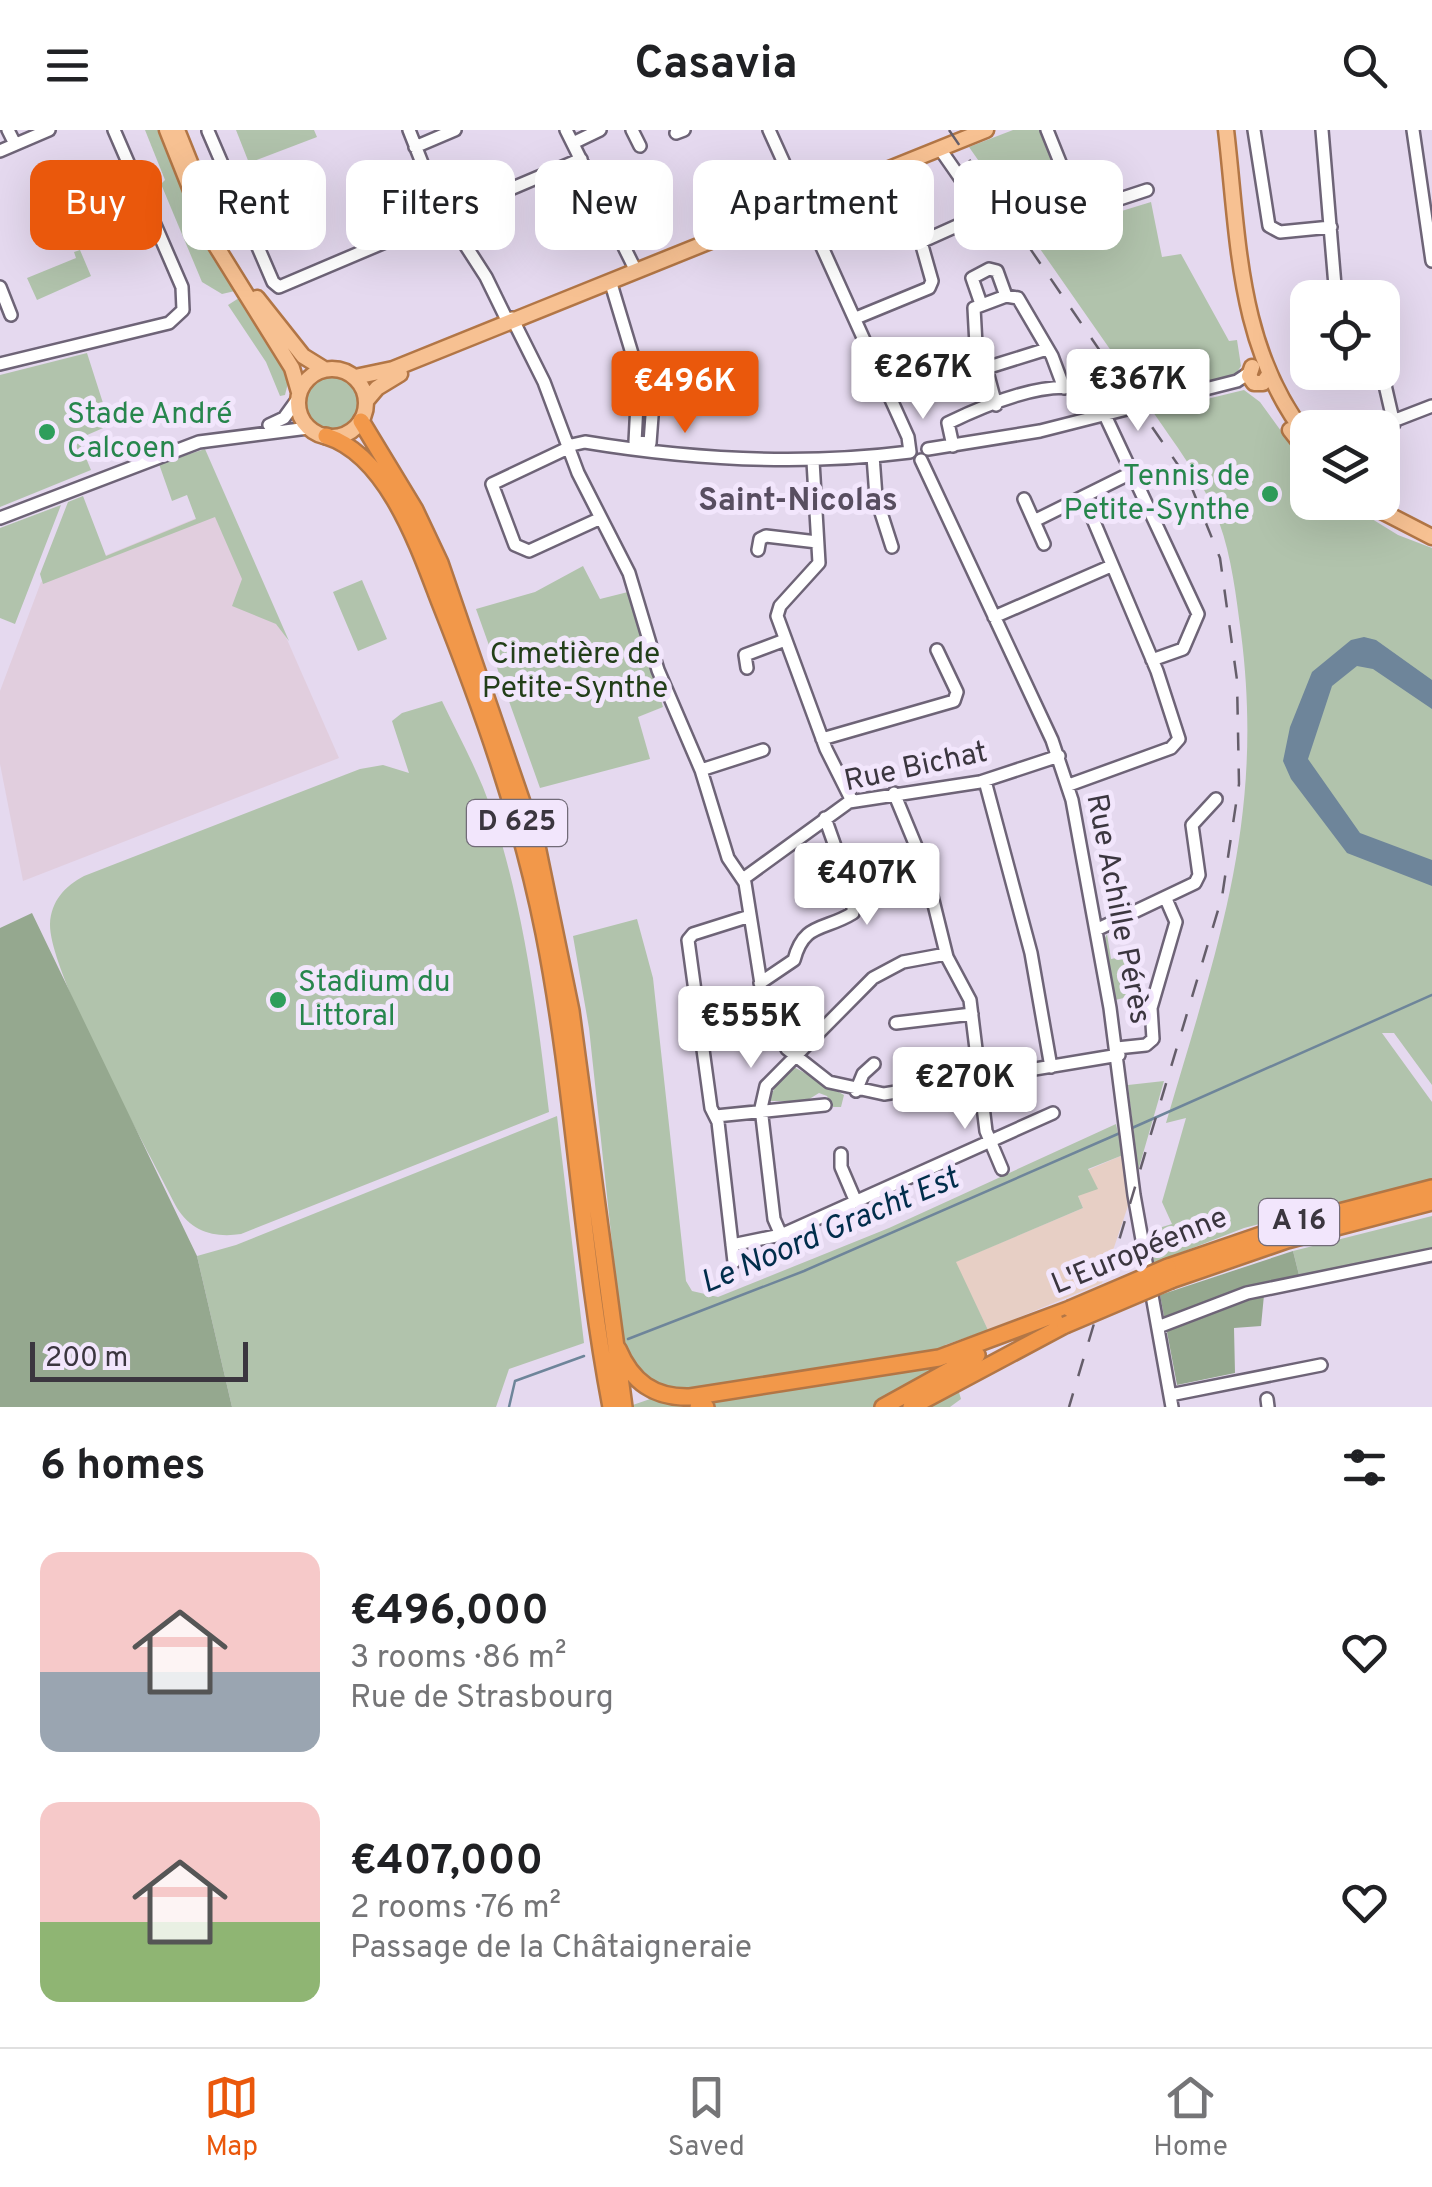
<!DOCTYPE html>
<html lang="en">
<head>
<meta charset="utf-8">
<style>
	:root { --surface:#fff; --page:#f6f6f6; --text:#202124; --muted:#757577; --line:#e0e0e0; --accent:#ea580c }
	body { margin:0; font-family:Overpass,sans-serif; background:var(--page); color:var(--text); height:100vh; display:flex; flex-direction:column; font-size:38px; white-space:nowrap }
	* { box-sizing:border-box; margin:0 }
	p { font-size:32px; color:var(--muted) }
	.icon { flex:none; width:55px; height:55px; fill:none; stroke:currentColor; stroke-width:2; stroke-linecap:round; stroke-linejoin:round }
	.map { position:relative; height:1277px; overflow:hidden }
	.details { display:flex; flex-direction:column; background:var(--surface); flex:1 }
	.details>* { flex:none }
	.top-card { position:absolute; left:30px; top:30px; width:1372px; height:90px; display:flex; gap:20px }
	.tools { position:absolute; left:1290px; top:150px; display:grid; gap:20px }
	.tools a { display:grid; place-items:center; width:110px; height:110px; border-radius:20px; background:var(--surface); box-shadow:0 10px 40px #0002; font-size:50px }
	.scale { position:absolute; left:30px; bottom:25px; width:218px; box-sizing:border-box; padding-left:10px; border:5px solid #3b363f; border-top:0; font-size:28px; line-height:35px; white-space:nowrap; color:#3b363f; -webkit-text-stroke:8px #f2e6fc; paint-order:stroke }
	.price { position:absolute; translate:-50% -85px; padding:0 22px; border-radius:10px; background:#fff; color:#222; font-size:32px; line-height:65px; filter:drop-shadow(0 2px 5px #0008) }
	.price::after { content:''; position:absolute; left:50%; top:60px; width:30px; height:22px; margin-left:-15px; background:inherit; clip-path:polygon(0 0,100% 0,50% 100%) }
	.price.selected { background:var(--accent); color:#fff }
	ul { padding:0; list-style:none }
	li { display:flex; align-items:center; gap:30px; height:250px; padding:0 40px }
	li span { display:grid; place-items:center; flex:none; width:280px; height:200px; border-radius:20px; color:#555 }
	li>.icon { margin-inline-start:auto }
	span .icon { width:120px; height:120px; fill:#fffc; stroke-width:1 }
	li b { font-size:42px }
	h2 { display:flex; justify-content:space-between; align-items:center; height:120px; padding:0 40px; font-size:42px }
	.chip { padding:0 35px; border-radius:20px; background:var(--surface); box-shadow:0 10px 40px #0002; font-size:35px; line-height:90px }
	.chip.selected { background:var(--accent); color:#fff }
	header { display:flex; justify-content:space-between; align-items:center; height:130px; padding:0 40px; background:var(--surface); font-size:45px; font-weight:700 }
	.tab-bar { display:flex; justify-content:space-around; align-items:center; height:140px; border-top:2px solid var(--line); background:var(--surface); font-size:28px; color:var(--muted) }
	.tab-bar a { display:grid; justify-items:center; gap:5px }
	.tab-bar .selected { color:var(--accent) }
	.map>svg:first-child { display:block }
	.commercial { fill:#e1cede }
	.industrial { fill:#e7cfc5 }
	.green { fill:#b1c3ac }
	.forest { fill:#95a88f }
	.water { fill:#6e859a }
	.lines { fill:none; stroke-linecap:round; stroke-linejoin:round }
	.stream { stroke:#6e859a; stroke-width:2.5 }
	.minor-casing { stroke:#6e6477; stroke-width:16 }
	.major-casing { stroke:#b27646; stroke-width:19 }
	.highway-casing { stroke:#b27646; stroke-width:20 }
	.minor { stroke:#fff; stroke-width:11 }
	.major { stroke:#f7c192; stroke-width:14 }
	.highway { stroke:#f2984a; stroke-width:15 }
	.rail { stroke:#655e6a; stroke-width:2.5; stroke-dasharray:18 18; stroke-linecap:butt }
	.highway-bridge-casing { stroke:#b27646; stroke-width:20; stroke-linecap:butt }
	.highway-bridge { stroke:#f2984a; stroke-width:15 }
	.leisure-dot { fill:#2e9e5b; stroke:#f2e6fc; stroke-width:4 }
	.labels { text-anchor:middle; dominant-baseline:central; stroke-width:10; stroke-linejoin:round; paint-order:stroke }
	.shield { fill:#f2e6fc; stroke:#726b78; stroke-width:2.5 }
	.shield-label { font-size:28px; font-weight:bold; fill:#3b363f }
	.leisure-label { font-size:30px; fill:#27864d; stroke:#f2e6fc; text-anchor:start }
	.park-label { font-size:30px; fill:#233f19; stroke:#f2e6fc }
	.street-label { font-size:30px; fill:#3b363f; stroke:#f2e6fc }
	.neighbourhood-label { font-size:32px; font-weight:bold; fill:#584e60; stroke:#f2e6fc }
	.water-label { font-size:32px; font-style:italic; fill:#012d4b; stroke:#f2e6fc }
</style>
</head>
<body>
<header><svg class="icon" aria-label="menu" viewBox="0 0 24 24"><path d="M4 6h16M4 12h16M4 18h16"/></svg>Casavia<svg class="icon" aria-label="search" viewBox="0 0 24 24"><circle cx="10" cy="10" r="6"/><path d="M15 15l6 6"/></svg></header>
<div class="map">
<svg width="1432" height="1277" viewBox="0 0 1432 1277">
	<rect width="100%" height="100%" fill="#e5d9ef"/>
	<path class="commercial" d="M228,375L339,628L23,751L0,634V561L41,452Z"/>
	<path class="industrial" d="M1123,1025L1130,1070L1102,1153L988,1200L955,1132L1083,1078L1078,1066L1088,1040Z"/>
	<path class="green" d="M145,0H160L185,70L235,161L222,164L202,152L161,54L165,50Z
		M236,0H314L317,7L249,33Z
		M1013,0H1040L1077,86L1102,87L1151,72L1162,127L1181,124L1229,211L1237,210L1241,236L1236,244L1144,268L969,17Z
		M80,120L91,146L37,170L27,148L76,128L74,122Z
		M239,168L290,245L285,265L280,266L266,232L228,175Z
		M87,223L110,295L78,309L91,340L0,377V245Z
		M304 273a28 28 0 1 1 56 0a28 28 0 1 1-56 0Z
		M1244,260L1260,272L1307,337L1308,372L1346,373L1398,405L1432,418V955L1394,903H1382L1432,972V1049L1244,1098L1154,1133L1149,1101L1172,1094L1162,1072L1186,988L1166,993C1217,818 1265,690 1241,503C1236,466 1232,428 1219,392C1204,352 1177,317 1153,282Z
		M205,319L289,511L276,494L232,476L242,449L215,387L43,454L40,444L68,372L83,366L106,426L196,389L187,365L172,371L159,334Z
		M61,375L15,494L0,488V398Z
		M583,436L600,469L628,462L663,577L638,587L650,629L540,658L476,479L535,462Z
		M362,450L387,509L358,521L333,462Z
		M442,571C459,607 480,644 492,682C524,778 537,882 549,982L241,1104C215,1108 192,1102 177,1078C150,1024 49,844 50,794C51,771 65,756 84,746L360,639L383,635L409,643L392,591L402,583Z
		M637,789L653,848L686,1151L692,1161L718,1167L889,1098L1116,994L1123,1025L1088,1039L1098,1059L1078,1066L1083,1078L956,1132L988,1200L945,1215L961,1269L950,1277H627L682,1258C648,1257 632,1238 622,1206L589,898L573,806Z
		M1107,804L1111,829L1135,824L1128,867L1115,870L1104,810Z
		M794,937L844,965L841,977H833L827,966L819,963L806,971H769L777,952Z
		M1164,951L1138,1041L1128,955Z
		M557,986L584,1213L509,1239L496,1277H232L197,1126L236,1115Z
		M1432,1086V1129L1302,1157L1293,1121Z"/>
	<path class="forest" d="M32,783L197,1126L232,1277H0V798Z
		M1293,1121L1302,1157L1264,1165L1261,1196L1234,1198L1235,1243L1177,1255L1160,1165Z"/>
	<path class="water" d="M1364,507L1376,510L1432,550V579L1373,539L1357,536L1332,556L1308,629L1360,703L1432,730V756L1347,723L1291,649L1283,631L1290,597L1312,542L1351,510Z"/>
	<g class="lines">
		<path class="stream" d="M1132,998L1432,865
			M628,1209L804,1141L1120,1003
			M509,1277L515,1251L584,1226"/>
		<defs>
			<path id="minor" d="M8,0L15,14
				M409,0L437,71L486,147L507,190
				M566,0L635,139
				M632,0L640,16
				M769,0L908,307L910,322
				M1047,0L1080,82L1147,60
				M1254,0L1269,96L1280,102L1331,97
				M1322,0L1336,168
				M1413,0L1432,131
				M208,1L273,152L279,157L581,29
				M676,3L684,0
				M573,13L600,0
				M415,17L455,0
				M0,21L49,0
				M0,157L11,185
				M612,157L646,270
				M981,174L972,148L989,139L997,141L1006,166
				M512,188L544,252L578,343L629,443L658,540L701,640L728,728L745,753L764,873L787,919L829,952L884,964L1119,925
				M856,188L929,158L932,151L921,112L979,86V75L940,19
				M1047,219L986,238L976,215L974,178L1006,166L1018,168L1052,226L1064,258
				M656,232L650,313L635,312L637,274L629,252L632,236Z
				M0,234L169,193L183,180L182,157L114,0
				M986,238L996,275
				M1382,242L1394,294
				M269,295L284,288L297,270
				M1375,298L1432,276
				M567,316L585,312C694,330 800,336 910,322
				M953,316L948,293C985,275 1056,244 1095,264L1198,484L1183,519L1152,530
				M568,318L492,354L515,415L529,421L601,388
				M928,319L1040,301L1237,251L1249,243
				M873,326L876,367L892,417
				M921,330L1052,610L1072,670L1110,878L1134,1065L1172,1277
				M813,331L819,433L780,476L777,486L826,619L852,671
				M1024,369L1044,414
				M0,388L199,312L308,298
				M1034,391L1133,342
				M758,420L760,409L766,406L817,412
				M994,487L1111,436
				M747,538L745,525L785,510
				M822,609L954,571L957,562L937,520
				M701,640L763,620
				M985,651L1031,823L1051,937
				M1069,655L1171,618L1179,609L1157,541L1084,368
				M894,663L925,738L947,827L970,870L986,1001L1002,1039
				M743,749L849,672L980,652L1059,626
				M1096,800L1195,753L1199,745L1192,695L1216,669
				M760,853L794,830C804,792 824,801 853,783V767L825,688
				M896,893L972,884
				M1117,918L1146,915L1153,909L1151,878L1176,792L1166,769
				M856,961L863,944L874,934
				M716,986L825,975
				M841,1024V1037L856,1072
				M781,1105L774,1089L761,978L766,956L873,848L903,832L946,824
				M732,1115L781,1105L1053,983
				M734,1132L718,992L711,978L688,810L693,804L750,786
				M1158,1197L1247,1163L1432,1125
				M1170,1265L1321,1235
				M1267,1269L1268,1277"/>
			<path id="major" d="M167,0L208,103L292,238L299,262
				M177,0L218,102
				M1226,0C1239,111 1237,218 1308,308
				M257,168L303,226L324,239
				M1252,237L1249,246L1254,253H1263L1268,246
				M298 273a34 34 0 1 1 68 0a34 34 0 1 1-68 0Z
				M355,247L393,239L986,0
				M366,271L377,258L400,244
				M1290,300L1308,323
				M1364,372L1432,407"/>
			<path id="highway" d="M361,291L415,380L440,433L537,716L571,881L624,1277
				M326,306C387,325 418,415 439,470C482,578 521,688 544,803C575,960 581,1120 611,1277
				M1168,1137L1293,1094L1432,1058
				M1171,1150L1287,1110L1432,1072
				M618,1219C632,1252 654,1268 690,1267L939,1228L1070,1179
				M698,1277H706
				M883,1277L977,1225
				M911,1277L1065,1195"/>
		</defs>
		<use href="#minor" class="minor-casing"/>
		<use href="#major" class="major-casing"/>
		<use href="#highway" class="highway-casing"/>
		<use href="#minor" class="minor"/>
		<use href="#major" class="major"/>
		<use href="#highway" class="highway"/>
		<path class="rail" d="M949,0L1189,351L1220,428L1237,550L1239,654L1222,767L1069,1277"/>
		<defs>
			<path id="highway-bridge" d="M1070,1179L1168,1137
				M1065,1195L1171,1150"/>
		</defs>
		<use href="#highway-bridge" class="highway-bridge-casing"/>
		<use href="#highway-bridge" class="highway-bridge"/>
	</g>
	<g class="leisure-dot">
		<circle cx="47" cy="302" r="10"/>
		<circle cx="1270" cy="364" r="10"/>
		<circle cx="278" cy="870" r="10"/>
	</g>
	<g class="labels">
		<g class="shield">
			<rect x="467" y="670" width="100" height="46" rx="8"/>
			<rect x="1259" y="1069" width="80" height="46" rx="8"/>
		</g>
		<g class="shield-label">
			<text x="517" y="693">D 625</text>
			<text x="1299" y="1092">A 16</text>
		</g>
		<g class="leisure-label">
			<text x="67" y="285">Stade André<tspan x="67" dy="34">Calcoen</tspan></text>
			<text x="1250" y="347" text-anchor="end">Tennis de<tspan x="1250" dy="34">Petite-Synthe</tspan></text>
			<text x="298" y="853">Stadium du<tspan x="298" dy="34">Littoral</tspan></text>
		</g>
		<g class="park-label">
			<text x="575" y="525">Cimetière de<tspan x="575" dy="34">Petite-Synthe</tspan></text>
		</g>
		<g class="street-label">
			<text transform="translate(916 638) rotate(-12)">Rue Bichat</text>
			<text transform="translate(1117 779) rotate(79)">Rue Achille Pérès</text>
			<text transform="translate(1140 1122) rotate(-22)">L'Européenne</text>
		</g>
		<g class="neighbourhood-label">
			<text x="798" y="372">Saint-Nicolas</text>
		</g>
		<g class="water-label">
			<text transform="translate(830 1102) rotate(-23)">Le Noord Gracht Est</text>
		</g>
	</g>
</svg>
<div class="tools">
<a><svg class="icon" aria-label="locate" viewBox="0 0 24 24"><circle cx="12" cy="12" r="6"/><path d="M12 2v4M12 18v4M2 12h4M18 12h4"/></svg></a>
<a><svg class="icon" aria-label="layers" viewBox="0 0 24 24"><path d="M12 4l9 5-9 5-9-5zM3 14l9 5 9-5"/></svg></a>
</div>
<div class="scale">200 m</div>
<b class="price" style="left:923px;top:292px">€267K</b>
<b class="price" style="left:1138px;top:304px">€367K</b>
<b class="price selected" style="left:685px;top:306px">€496K</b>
<b class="price" style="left:867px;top:798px">€407K</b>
<b class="price" style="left:751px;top:941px">€555K</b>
<b class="price" style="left:965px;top:1002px">€270K</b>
<div class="top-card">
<a class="chip selected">Buy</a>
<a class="chip">Rent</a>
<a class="chip">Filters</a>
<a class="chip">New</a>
<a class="chip">Apartment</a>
<a class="chip">House</a>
</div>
</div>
<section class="details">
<h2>6 homes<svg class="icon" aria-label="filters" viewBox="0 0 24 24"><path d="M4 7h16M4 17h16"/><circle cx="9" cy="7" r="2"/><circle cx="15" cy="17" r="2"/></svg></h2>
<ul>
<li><span style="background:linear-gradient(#f6c9c9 60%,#9aa5b1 0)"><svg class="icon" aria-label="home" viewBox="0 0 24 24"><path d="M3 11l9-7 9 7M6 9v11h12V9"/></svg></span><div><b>€496,000</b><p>3 rooms · 86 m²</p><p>Rue de Strasbourg</p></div><svg class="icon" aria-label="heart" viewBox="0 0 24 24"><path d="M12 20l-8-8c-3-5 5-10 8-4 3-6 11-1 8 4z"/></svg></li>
<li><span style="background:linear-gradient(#f6c9c9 60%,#8fb573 0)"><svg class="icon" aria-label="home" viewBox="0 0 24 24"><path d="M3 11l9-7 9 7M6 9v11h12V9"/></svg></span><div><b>€407,000</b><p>2 rooms · 76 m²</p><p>Passage de la Châtaigneraie</p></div><svg class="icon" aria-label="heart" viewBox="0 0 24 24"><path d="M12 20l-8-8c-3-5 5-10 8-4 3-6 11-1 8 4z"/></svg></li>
</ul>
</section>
<nav class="tab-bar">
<a class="selected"><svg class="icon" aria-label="map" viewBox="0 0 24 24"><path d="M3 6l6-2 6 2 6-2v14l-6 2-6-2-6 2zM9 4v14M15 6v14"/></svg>Map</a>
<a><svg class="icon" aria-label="saved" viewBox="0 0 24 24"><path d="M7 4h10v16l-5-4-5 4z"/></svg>Saved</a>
<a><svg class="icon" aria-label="home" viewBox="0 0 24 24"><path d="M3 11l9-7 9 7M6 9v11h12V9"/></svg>Home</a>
</nav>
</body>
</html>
